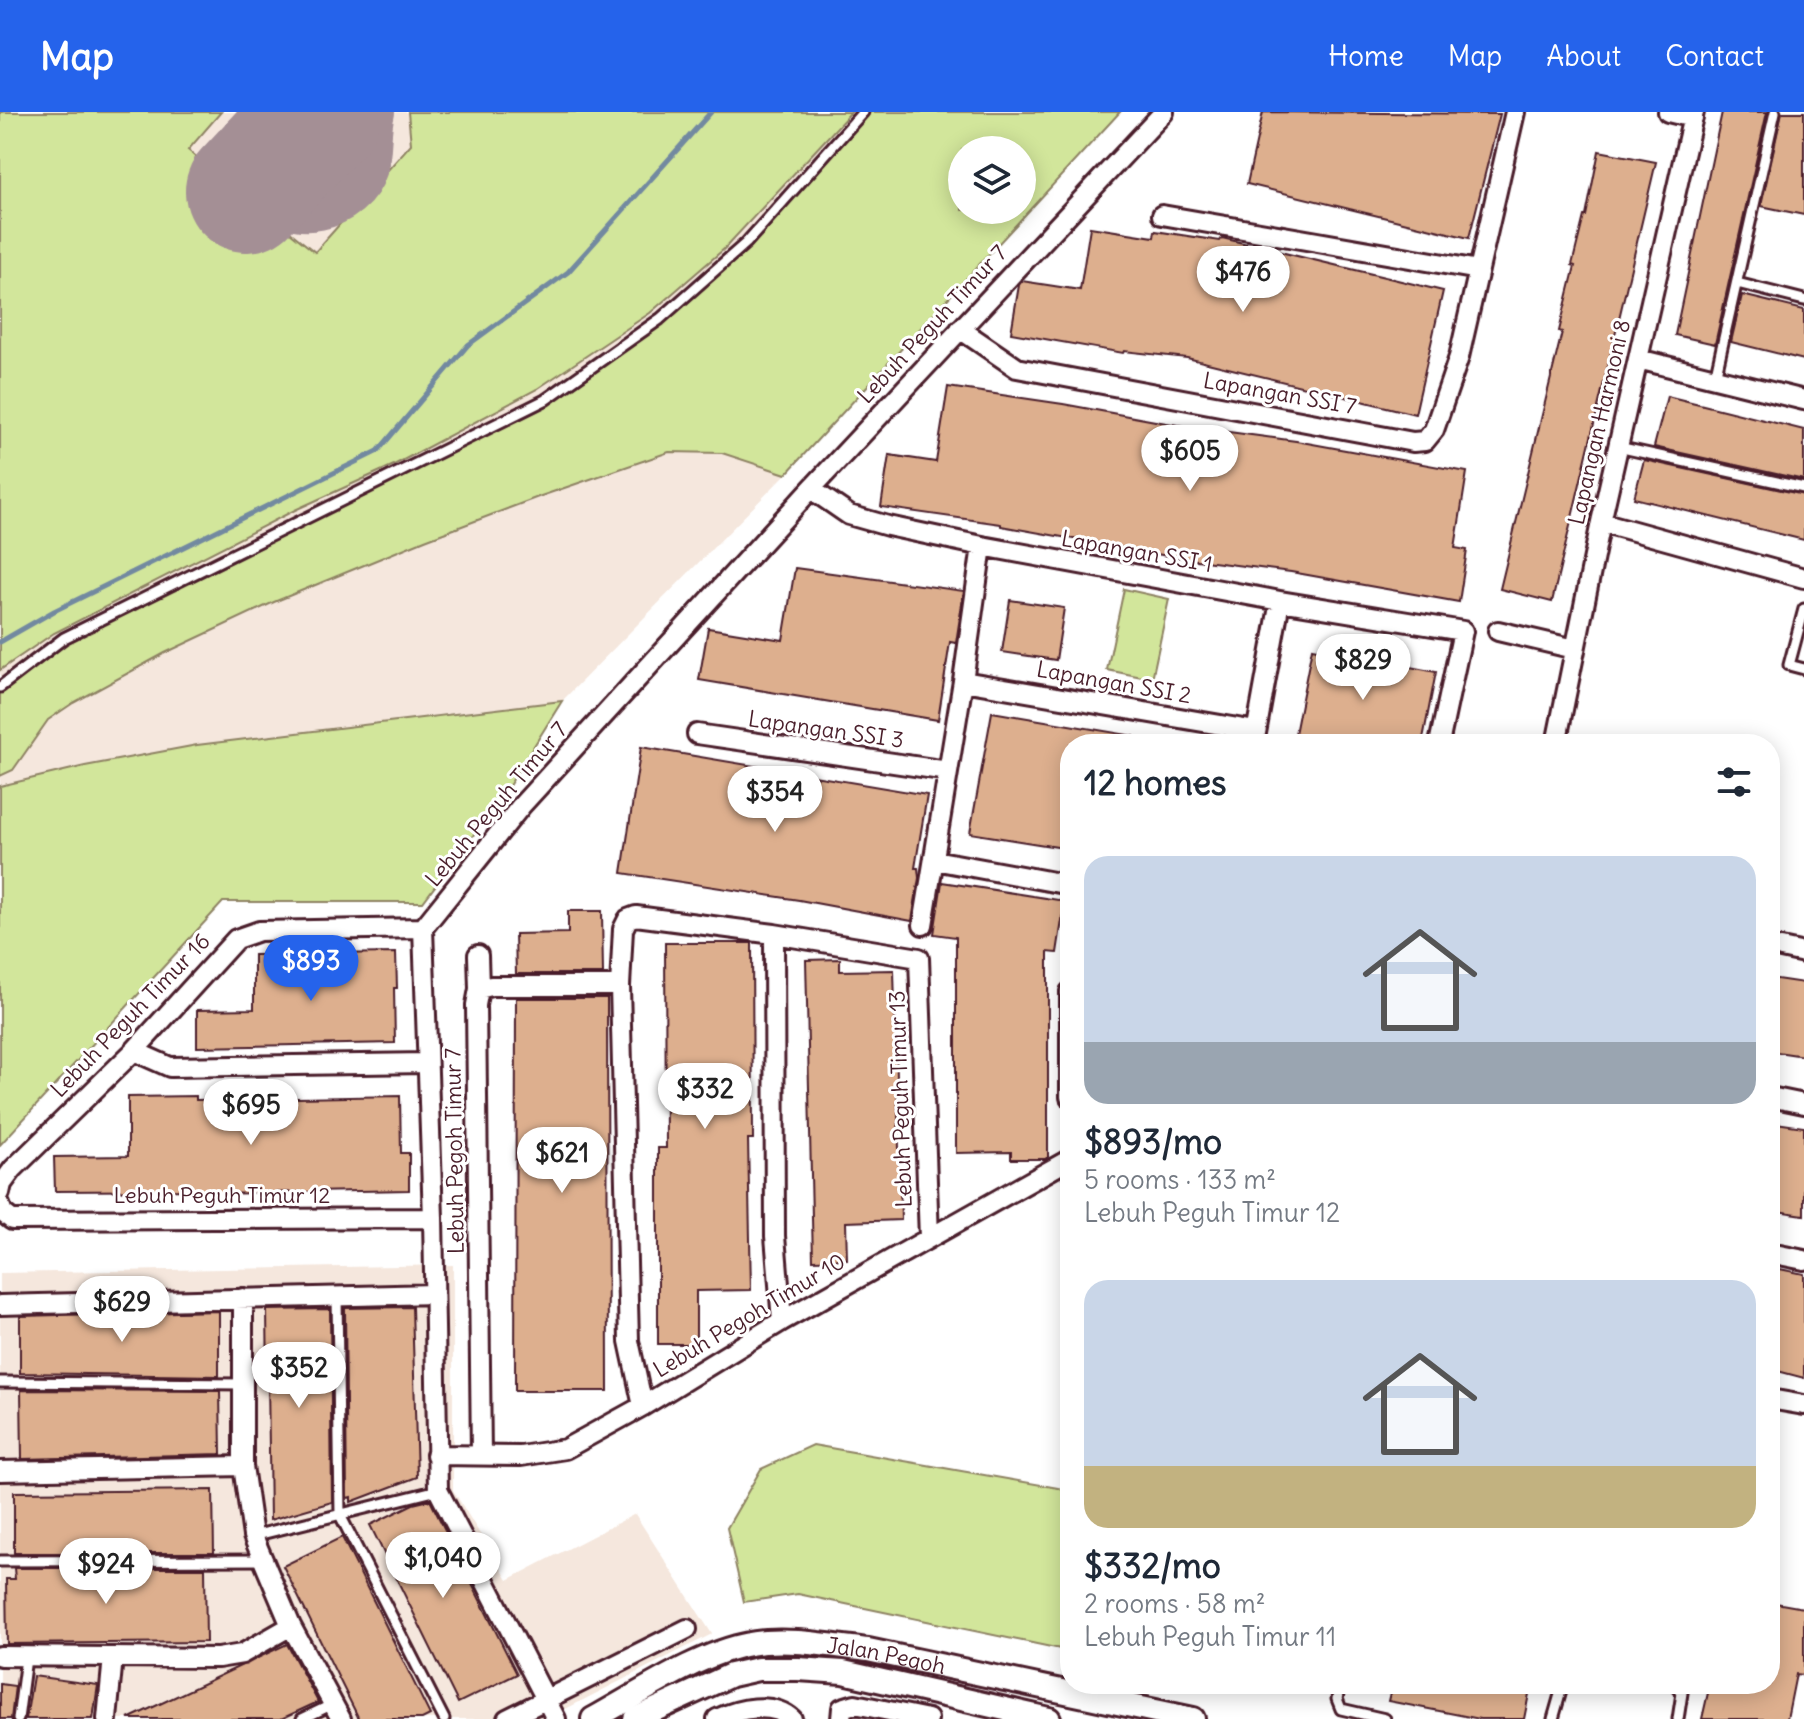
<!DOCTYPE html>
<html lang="en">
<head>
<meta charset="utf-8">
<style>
	:root { --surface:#fff; --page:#f2f2f3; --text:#1f2937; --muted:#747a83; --accent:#2563eb }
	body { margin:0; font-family:Delius,sans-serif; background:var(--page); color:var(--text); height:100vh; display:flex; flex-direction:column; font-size:30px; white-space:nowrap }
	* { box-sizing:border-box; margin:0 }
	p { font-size:26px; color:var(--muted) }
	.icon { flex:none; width:44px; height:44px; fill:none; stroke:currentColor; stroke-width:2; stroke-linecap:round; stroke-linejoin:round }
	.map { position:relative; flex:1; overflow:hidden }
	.drawer { position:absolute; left:1060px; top:622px; width:720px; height:960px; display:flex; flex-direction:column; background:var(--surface); border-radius:32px; box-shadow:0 4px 20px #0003 }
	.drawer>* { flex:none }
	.controls { position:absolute; left:948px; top:24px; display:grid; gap:16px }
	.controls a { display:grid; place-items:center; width:88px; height:88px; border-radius:50%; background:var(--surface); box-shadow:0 4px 20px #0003; font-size:40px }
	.price { position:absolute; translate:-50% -68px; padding:0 18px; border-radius:28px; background:#fff; color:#222; font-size:26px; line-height:52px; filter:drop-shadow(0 2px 4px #0008) }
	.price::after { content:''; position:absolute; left:50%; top:48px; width:24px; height:18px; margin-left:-12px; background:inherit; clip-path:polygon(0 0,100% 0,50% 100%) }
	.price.active { background:var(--accent); color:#fff }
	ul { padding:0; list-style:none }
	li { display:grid; align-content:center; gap:16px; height:424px; padding:0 24px }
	li span { display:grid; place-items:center; height:248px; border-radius:24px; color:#555 }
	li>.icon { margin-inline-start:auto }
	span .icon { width:144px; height:144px; fill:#fffc; stroke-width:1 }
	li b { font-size:34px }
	h2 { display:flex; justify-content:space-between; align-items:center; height:96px; padding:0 24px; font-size:34px }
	header { display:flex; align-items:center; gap:48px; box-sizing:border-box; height:112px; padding:0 40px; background:var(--accent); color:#fff }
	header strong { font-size:38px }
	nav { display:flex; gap:44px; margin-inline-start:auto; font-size:28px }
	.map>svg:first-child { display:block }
	.built { fill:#f5e7dd; fill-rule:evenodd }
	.green { fill:#d2e69b; stroke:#8e8263; stroke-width:2; fill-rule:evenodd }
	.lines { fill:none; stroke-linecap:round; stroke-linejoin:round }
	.stream { stroke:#7289a0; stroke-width:5 }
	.taxiway { stroke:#a48f95; stroke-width:48 }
	.runway { stroke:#a48f95; stroke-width:122 }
	.building { fill:#ddaf8e; stroke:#4a1f2b; stroke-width:2 }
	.service-casing { stroke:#4a1f2b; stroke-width:15 }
	.minor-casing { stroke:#4a1f2b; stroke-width:24 }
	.tertiary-casing { stroke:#4a1f2b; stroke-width:28 }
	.service { stroke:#fff; stroke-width:9 }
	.minor { stroke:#fff; stroke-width:18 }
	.tertiary { stroke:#fff; stroke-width:22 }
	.labels { text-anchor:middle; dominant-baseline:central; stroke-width:6; stroke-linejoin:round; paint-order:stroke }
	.street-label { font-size:22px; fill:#4a1f2b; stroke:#fff }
</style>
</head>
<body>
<header>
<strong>Map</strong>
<nav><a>Home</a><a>Map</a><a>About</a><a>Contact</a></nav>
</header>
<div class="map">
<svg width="1804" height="1607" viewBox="0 0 1804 1607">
	<rect width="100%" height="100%" fill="#fff"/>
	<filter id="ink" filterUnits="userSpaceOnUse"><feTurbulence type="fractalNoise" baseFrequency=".0125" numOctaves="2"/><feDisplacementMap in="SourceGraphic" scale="16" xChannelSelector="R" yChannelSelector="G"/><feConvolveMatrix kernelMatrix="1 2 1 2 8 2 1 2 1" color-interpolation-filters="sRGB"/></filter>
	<g filter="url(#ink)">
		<path class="built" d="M0,0H1120L786,362L562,589L197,633L85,654L0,674ZM962,38H1022V98H962Z
			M453,1153V1378L508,1468L635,1402L712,1522L546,1607H0V1161Z"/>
		<path class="green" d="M0,0H221L188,38L315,140L411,32L408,0H851L724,137L650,201L537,277L394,353L295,398L54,521L0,558Z
			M869,0H1120L786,362L722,341L669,340L541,384L425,428L274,490L165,541L73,591L48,608L13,658L0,664V580L67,530L546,291L581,269L681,194L753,132ZM962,38H1022V98H962Z
			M1124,477L1169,487L1152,567L1107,558Z
			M562,589L502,685L423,790H223L0,1033V674L85,654L197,633Z
			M813,1333L1070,1378V1539L798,1482L744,1490L727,1416L761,1357Z"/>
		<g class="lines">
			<path class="stream" d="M0,530L54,499L378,339L468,233L568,160L711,0"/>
			<path class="taxiway" d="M276,0C260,13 256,21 258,42C258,52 259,65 264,73C290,111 351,97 364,55C369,39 366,18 371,0"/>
			<path class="runway" d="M246,79L319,0"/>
		</g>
		<path class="building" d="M1263,0L1500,2L1469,126L1247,72Z
			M1722,0H1767L1715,232L1675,223Z
			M1782,0H1804V103L1761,94Z
			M1599,39L1656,50L1552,490L1500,477L1562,220L1559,219L1575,154L1572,153L1584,104H1586Z
			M1090,115L1154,125L1155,119L1220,129L1222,126L1443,179L1415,302L1187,246L1124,239L1123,241L1011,221L1019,173L1022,169L1080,178Z
			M1742,183L1804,198V248L1731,230Z
			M948,275L1063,292L1177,313L1296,329L1467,360L1455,436L1467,438L1459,490L1291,460L1173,445L1001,414V412L881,395L889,343L936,350Z
			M1667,284L1804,318V368L1654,335Z
			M1644,348L1804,383V428L1634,386Z
			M795,456L964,479L956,531L950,530L938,608L699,568L708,516L783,528Z
			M1010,488L1064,496L1056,548L1002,540Z
			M1312,536L1436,560L1422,632H1293Z
			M992,600L1134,624L1133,632H1070V737L970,721Z
			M641,635L927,683L915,756H918L919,766L912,809L799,788L622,761Z
			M942,770L1065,789L1057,841L1048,840V1045L1045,1047H1011V1040L956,1041V825L934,822Z
			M568,799H602L603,862H516L515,822L568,821Z
			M665,831H752L753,1027H748L751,1178L696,1179V1232H658V1036H666Z
			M396,841L397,876H394L395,931L197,935V898L254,897V843Z
			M840,847V859L894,858L901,1108L846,1110L847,1147L813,1148L806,848Z
			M1770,866L1804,871V944L1770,939Z
			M516,886H607L608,1279H515Z
			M196,984V988L400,984L401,1041H409V1078L212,1082V1078L55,1079L54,1045L128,1044V985Z
			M1776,1011L1804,1015V1103L1770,1098V1046Z
			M1770,1155L1804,1162V1266L1770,1257Z
			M412,1195L417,1365L351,1390V1385L347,1386L345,1196Z
			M330,1197L332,1390L270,1408L267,1198Z
			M219,1199V1264L20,1261V1204Z
			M21,1278L220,1279L221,1342L22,1347Z
			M213,1378L214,1441H14V1380Z
			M430,1388L517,1562L458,1591L370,1413L413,1392Z
			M342,1425L430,1603L422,1607H359L283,1454Z
			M14,1456H205L206,1530L7,1532L6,1467H15Z
			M1770,1490L1804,1496V1563L1796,1562L1787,1607H1702L1710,1572H1770Z
			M287,1532L318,1590L281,1607H128Z
			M33,1564L98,1573L93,1607H26Z
			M0,1572L15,1574L11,1607H0Z
			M1392,1572H1531L1524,1607H1480L1388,1589Z"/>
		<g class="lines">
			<defs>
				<path id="service" d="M1737,171L1804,188
					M1715,266L1775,0
					M1618,335L1804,376
					M1804,497L1789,553L1804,557
					M0,575L64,526L545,288L660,207L746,131L863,0
					M337,1184L340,1403L444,1607
					M0,1270L244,1272
					M253,1424L438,1378
					M0,1449L263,1448
					M1340,1572L1337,1587L1341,1597L1385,1607
					M1675,1572L1682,1581L1678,1607
					M18,1607L26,1546
					M302,1607L333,1592
					M1553,1607L1563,1572"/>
				<path id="minor" d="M1668,0L1693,6
					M1162,103L1479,158
					M960,217L1017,256L1413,330L1425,329L1434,318L1459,245L1515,0
					M1638,247L1804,288
					M811,377L849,403L888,414L982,434L1280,489L1463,519L1439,632
					M1601,410L1804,466
					M1498,519L1575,537
					M963,569L1256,619
					M697,622L948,659
					M1254,632L1280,489
					M1556,632L1601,410L1694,0
					M934,748L1070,773
					M923,813L963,569L982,434
					M774,822L775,1124L782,1209
					M1781,836L1804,841
					M478,843L479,877
					M1070,880V985
					M134,939L170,955L427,951
					M1770,985L1804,992
					M0,1081L2,1072L13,1057L134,939L236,827L259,819L423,816
					M0,1093L3,1101L12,1108L433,1106
					M1770,1141L1804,1148
					M243,1186V1354L253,1424L291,1514L341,1607
					M0,1193L434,1182
					M1770,1287L1804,1293
					M643,1294L629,1229L620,874L623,817L628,807L636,804L774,822L919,846L929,1126
					M436,1343L521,1344L565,1337L643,1294L782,1209L1070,1047
					M481,1343L476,893L479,877L491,874H620
					M0,1359L243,1354
					M0,1544L218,1546L242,1542L291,1514
					M107,1607L113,1545
					M507,1607L687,1517
					M556,1607L438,1378L433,1106L423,816L521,694L811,377L1164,0
					M717,1607C738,1597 772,1589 792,1607
					M841,1607L842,1596L855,1592L928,1607"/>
				<g id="tertiary">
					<path id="s1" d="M593,1607C639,1582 699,1541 750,1532C785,1525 833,1534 868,1538L1193,1607"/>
					<path d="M635,1607L731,1563L758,1557H798L843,1560L1049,1607"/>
				</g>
			</defs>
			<use href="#service" class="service-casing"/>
			<use href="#minor" class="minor-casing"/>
			<use href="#tertiary" class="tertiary-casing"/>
			<use href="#service" class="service"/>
			<use href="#minor" class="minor"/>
			<use href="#tertiary" class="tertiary"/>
		</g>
	</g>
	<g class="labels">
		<g class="street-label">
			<text transform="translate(932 212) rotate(-47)">Lebuh Peguh Timur 7</text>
			<text transform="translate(1280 281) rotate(10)">Lapangan SSI 7</text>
			<text transform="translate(1599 310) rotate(-77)">Lapangan Harmoni 8</text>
			<text transform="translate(1137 439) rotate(10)">Lapangan SSI 1</text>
			<text transform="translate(1114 570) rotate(10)">Lapangan SSI 2</text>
			<text transform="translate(826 617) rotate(8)">Lapangan SSI 3</text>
			<text transform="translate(496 692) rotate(-50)">Lebuh Peguh Timur 7</text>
			<text transform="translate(130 903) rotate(-46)">Lebuh Peguh Timur 16</text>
			<text transform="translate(900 987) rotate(-92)">Lebuh Peguh Timur 13</text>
			<text transform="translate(454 1039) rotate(-91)">Lebuh Pegoh Timur 7</text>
			<text x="222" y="1083">Lebuh Peguh Timur 12</text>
			<text transform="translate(749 1203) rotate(-31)">Lebuh Pegoh Timur 10</text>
			<text stroke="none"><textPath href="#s1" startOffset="312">Jalan Pegoh</textPath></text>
		</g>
	</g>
</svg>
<div class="controls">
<a><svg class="icon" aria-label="layers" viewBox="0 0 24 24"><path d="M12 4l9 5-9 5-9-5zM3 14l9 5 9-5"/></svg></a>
</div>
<b class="price" style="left:1243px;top:202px">$476</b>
<b class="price" style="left:1190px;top:381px">$605</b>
<b class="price" style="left:1363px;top:590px">$829</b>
<b class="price" style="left:775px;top:722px">$354</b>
<b class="price active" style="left:311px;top:891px">$893</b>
<b class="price" style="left:705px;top:1019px">$332</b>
<b class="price" style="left:251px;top:1035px">$695</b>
<b class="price" style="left:562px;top:1083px">$621</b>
<b class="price" style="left:122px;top:1232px">$629</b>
<b class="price" style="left:299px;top:1298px">$352</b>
<b class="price" style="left:443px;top:1488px">$1,040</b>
<b class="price" style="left:106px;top:1494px">$924</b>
<section class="drawer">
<h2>12 homes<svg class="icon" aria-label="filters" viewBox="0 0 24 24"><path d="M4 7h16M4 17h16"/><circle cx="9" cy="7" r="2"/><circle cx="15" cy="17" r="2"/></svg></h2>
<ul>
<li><span style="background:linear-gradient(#c9d6e8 75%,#9aa5b1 0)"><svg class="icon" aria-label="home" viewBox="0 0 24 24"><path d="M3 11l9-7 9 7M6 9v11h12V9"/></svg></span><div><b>$893/mo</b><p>5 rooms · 133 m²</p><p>Lebuh Peguh Timur 12</p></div></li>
<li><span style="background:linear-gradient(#c9d6e8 75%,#c2b280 0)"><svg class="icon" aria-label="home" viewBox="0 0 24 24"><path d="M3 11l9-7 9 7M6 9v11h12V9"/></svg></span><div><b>$332/mo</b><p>2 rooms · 58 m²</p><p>Lebuh Peguh Timur 11</p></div></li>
</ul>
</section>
</div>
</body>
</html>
